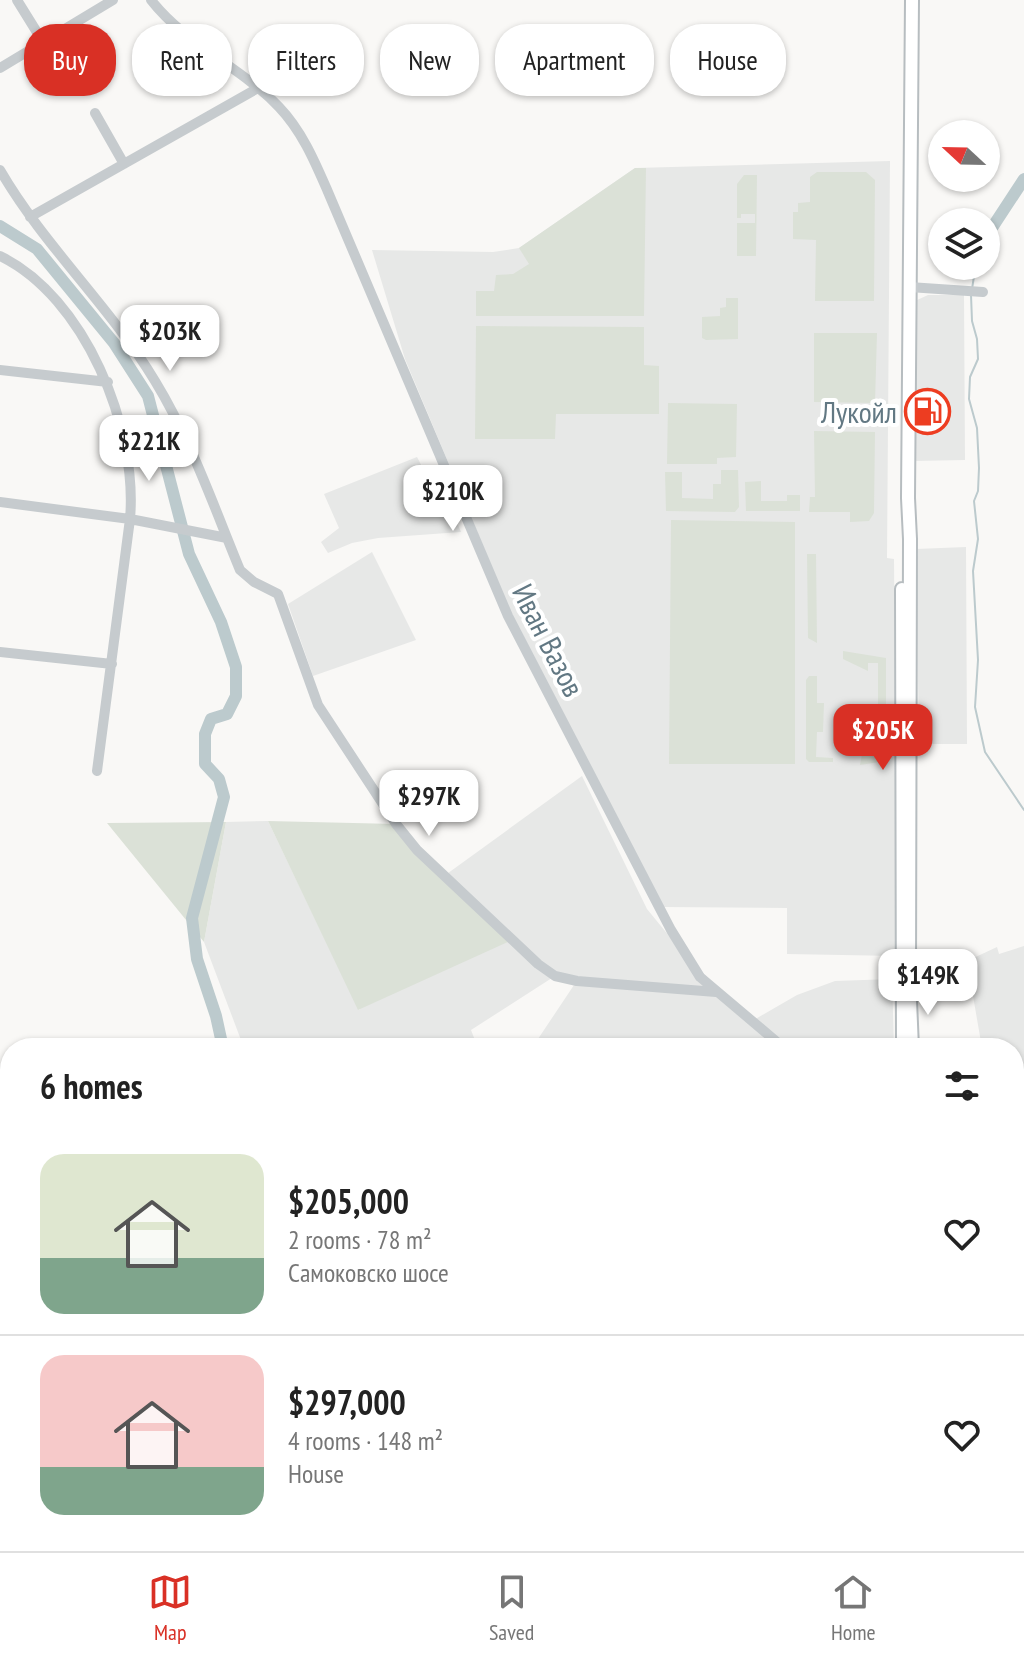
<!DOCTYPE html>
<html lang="en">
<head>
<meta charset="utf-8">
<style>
	:root { --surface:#fff; --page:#f6f6f6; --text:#222; --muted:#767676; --line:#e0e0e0; --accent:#d93025 }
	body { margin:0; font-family:"PT Sans Narrow",sans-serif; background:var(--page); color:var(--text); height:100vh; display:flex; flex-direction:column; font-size:30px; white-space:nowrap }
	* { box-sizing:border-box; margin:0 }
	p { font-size:26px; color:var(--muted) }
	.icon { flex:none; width:44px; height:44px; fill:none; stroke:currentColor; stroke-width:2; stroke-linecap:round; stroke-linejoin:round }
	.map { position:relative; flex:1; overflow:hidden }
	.drawer { position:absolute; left:0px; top:1038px; width:1024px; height:514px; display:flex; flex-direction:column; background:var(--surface); border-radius:32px 32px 0 0; box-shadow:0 2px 6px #0004 }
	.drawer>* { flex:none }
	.guide { position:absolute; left:24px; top:24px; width:976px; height:72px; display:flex; gap:16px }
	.needle { width:52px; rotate:292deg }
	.buttons { position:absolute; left:928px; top:120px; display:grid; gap:16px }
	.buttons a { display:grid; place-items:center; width:72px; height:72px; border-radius:50%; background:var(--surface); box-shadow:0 2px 6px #0004; font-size:40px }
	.price { position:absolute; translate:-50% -68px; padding:0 18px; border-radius:16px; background:#fff; color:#222; font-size:26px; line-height:52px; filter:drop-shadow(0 2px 4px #0008) }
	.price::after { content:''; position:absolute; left:50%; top:48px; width:24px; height:18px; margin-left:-12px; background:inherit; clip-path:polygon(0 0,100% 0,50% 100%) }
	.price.selected { background:var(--accent); color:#fff }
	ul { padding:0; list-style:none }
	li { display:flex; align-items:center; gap:24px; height:200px; padding:0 40px }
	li+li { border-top:2px solid var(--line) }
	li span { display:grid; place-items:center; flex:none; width:224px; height:160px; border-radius:24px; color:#555 }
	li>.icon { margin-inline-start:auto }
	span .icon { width:96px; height:96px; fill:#fffc; stroke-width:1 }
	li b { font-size:34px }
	h2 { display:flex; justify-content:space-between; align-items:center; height:96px; padding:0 40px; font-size:34px }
	.chip { padding:0 28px; border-radius:32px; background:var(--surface); box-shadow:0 2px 6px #0004; font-size:28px; line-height:72px }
	.chip.selected { background:var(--accent); color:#fff }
	.tab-bar { display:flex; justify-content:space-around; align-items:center; height:112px; border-top:2px solid var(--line); background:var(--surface); font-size:22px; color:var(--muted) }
	.tab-bar a { display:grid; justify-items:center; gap:4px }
	.tab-bar .selected { color:var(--accent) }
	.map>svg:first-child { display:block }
	.built { fill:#e7e8e7 }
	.green { fill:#dbe1d7 }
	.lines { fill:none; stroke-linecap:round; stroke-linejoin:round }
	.stream { stroke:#bccacd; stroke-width:2 }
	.river { stroke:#bccacd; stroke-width:12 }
	.major-casing { stroke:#b7bdc0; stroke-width:16 }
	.minor { stroke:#c6cbce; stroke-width:10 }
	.major { stroke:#fff; stroke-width:12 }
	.rail { stroke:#a4adb1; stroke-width:2; stroke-dasharray:12 6; stroke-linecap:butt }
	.labels { text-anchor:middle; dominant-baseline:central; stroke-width:8; stroke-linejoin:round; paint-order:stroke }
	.poi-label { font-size:30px; fill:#627883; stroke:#fff; text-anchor:end }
	.street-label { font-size:30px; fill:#627883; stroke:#fff }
</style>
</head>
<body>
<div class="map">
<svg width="1024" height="1551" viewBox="0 0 1024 1551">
	<rect width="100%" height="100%" fill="#f9f8f6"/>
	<path class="built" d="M890,161L887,558L894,559L897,956L787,954V908L664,907L510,610L405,359L372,250L493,252L519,248L635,168Z
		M928,295H964L965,460L913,461L915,301Z
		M417,457L429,480L438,477L461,532L378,538L352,543L328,553L321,542L339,528L324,494Z
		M966,547L967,744H919L916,549Z
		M372,552L416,640L313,676L288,604Z
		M582,776L647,909L683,953L752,1021L797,995L835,981L892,979L894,1048H532L576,982L555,976L471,1030L478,1048H244L204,942L226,822L268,821L359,1010L444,876Z
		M1024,946V1345L1014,1320V1048H982L967,961L997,947L999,954Z
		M0,1248L10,1254V1452L0,1444Z
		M32,1542H205L207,1551H35Z"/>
	<path class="green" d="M635,168H646L644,316H476V291H494L496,275L513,274L529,264L519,248Z
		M817,172H866L875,180L874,301H815L816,240L793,239V212H798V203L810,202V177Z
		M744,175H757L756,256H737V223H755V214H741V218H737V184Z
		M726,298H738V339L706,340L702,338V317L720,316V308L726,307Z
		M476,326L644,327V365L659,366V414H556L555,439H475Z
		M814,333H877L875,403L814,402Z
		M668,403L737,404L736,457L717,458V464H667Z
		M814,431L875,432L874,513L869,521L850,522V512H809L810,497H815Z
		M721,470H738L739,507L735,512L666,511L665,472H682V498L713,499V484H721Z
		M761,481V501H787V495H800V511H746L745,482Z
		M671,520L795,522V764H669Z
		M807,554H816L817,643L808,638Z
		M843,651L886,658V761L860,765L862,754L877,753L878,723H872L874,713L869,705L878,704V663H868V671L843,659Z
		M809,676H817V703H824L823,732H817L816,757L833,758V762H809L806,759V680Z
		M268,821L396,824L512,940L358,1010Z
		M226,822L204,942L107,823Z
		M0,1444L10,1452V1535L0,1532Z
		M205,1542H288L266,1551H207Z
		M381,1542H624L717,1551H430Z"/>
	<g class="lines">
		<path class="stream" d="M972,289L975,270
			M971,295L972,321L977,339L978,359L970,377L969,399L977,428L979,468L978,491L974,501L978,539L973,571L978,660L975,707L985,752L1024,810"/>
		<path class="river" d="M0,226L37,249L114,343L148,396L189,554L221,622L236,667V696L227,714L211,719L205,734V764L219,779L224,797L192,918L197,959L216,1016L223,1048
			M986,237L1024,179
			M975,270V266
			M0,1484L10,1492
			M1014,1525L1024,1528"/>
		<defs>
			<path id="major" d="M912,0L908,498L910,539L909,976L912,1048
				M902,589L903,1048
				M1014,1345L1024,1373
				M1014,1514L1024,1510
				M686,1542L793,1551
				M283,1551L303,1542
				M920,1551L945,1542"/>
		</defs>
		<use href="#major" class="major-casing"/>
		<path class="minor" d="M17,0L43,42
			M151,0C185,44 241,67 279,107C302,131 315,162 328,192L508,616L671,930L700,977L784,1048
			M0,68L113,0
			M95,113L124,164
			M0,170C44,246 110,306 155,381C191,440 214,507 240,570L254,582L278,594L318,705L396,824L417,850L538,964L555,976L577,981L716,992
			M30,217L258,88
			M0,256C85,297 138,428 130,519L97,771
			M909,287L983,292
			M0,370L108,382
			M0,502L130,519L227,538
			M0,652L112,664"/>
		<use href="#major" class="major"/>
		<path class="rail" d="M0,1248L10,1254
			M368,1542L399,1551"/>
	</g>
	<defs>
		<symbol id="fuel-ring" viewBox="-11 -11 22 22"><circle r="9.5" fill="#fff" stroke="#ed3d21" stroke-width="1.5"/><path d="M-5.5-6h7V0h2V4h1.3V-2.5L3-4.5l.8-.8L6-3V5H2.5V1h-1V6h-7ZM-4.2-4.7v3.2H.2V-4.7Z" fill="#ed3d21"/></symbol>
	</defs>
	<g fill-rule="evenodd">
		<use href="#fuel-ring" x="902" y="386" width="51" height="51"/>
	</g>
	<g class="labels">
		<g class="poi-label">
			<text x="897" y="411">Лукойл</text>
		</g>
		<g class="street-label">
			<text transform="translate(549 640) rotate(63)">Иван Вазов</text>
		</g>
	</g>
</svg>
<div class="buttons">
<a><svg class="needle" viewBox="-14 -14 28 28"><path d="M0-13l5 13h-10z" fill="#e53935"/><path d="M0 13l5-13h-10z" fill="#767676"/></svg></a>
<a><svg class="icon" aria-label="layers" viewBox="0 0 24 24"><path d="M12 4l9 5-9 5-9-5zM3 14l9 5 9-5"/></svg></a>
</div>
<b class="price" style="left:170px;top:373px">$203K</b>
<b class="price" style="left:149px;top:483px">$221K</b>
<b class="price" style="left:453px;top:533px">$210K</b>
<b class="price selected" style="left:883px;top:772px">$205K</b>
<b class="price" style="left:429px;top:838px">$297K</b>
<b class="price" style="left:928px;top:1017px">$149K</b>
<div class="guide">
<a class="chip selected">Buy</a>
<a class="chip">Rent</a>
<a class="chip">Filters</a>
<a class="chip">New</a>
<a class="chip">Apartment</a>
<a class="chip">House</a>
</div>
<section class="drawer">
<h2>6 homes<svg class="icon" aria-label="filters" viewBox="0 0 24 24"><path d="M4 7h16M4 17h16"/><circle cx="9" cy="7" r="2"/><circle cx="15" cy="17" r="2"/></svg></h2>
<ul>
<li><span style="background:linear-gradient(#dfe7d0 65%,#7fa58c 0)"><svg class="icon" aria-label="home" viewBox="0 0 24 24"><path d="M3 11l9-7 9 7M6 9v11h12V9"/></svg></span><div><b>$205,000</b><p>2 rooms · 78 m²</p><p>Самоковско шосе</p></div><svg class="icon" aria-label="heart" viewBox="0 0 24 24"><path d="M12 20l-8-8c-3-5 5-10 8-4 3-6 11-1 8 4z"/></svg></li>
<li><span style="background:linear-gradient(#f6c9c9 70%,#7fa58c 0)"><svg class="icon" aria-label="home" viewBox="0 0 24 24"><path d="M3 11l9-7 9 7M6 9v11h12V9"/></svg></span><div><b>$297,000</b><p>4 rooms · 148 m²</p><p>House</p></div><svg class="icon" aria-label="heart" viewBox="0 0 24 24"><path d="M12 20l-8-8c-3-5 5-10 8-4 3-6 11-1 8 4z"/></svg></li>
</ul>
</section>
</div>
<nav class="tab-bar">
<a class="selected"><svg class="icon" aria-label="map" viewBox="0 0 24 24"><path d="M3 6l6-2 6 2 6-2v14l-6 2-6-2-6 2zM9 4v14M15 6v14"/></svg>Map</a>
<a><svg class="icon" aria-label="saved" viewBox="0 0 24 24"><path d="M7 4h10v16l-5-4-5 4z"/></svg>Saved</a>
<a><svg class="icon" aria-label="home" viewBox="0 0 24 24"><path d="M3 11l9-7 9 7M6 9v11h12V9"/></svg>Home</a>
</nav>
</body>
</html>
